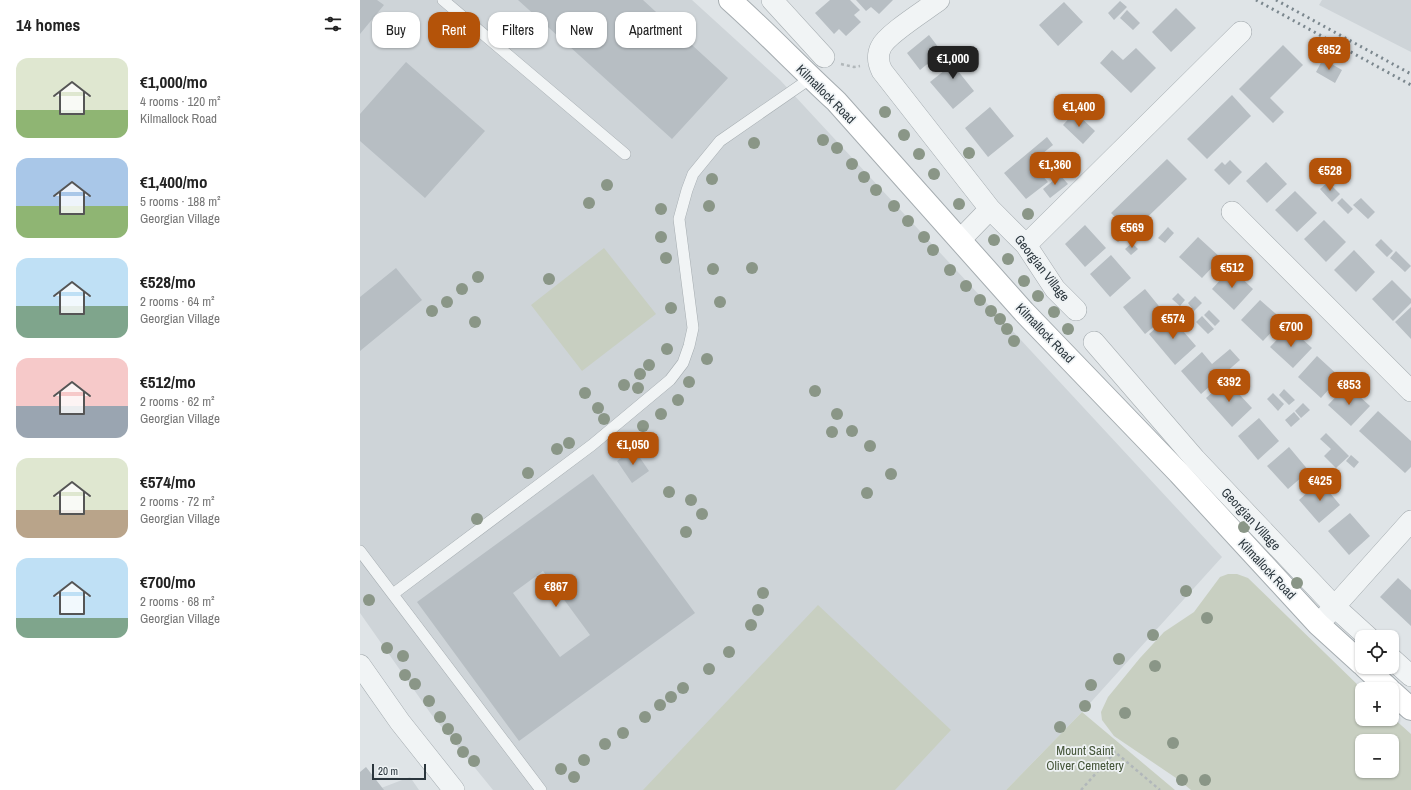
<!DOCTYPE html>
<html lang="en">
<head>
<meta charset="utf-8">
<style>
	:root { --surface:#fff; --page:#f6f6f6; --text:#222; --muted:#767676; --accent:#b45309 }
	body { margin:0; font-family:"Archivo Narrow",sans-serif; background:var(--page); color:var(--text); height:100vh; display:flex; flex-direction:column; font-size:15px; white-space:nowrap }
	* { box-sizing:border-box; margin:0 }
	p { font-size:13px; color:var(--muted) }
	.icon { flex:none; width:22px; height:22px; fill:none; stroke:currentColor; stroke-width:2; stroke-linecap:round; stroke-linejoin:round }
	.map { position:relative; flex:1; overflow:hidden }
	.drawer { display:flex; flex-direction:column; background:var(--surface); width:360px }
	.drawer>* { flex:none }
	.top-card { position:absolute; left:12px; top:12px; width:380px; height:36px; display:flex; gap:8px }
	.buttons { position:absolute; left:995px; top:630px; display:grid; gap:8px }
	.buttons a { display:grid; place-items:center; width:44px; height:44px; border-radius:8px; background:var(--surface); box-shadow:0 1px 3px #0004; font-size:20px }
	.scale { position:absolute; left:12px; bottom:10px; width:54px; box-sizing:border-box; padding-left:4px; border:2px solid #2a353c; border-top:0; font-size:11px; line-height:14px; white-space:nowrap; color:#2a353c; -webkit-text-stroke:3px #eef2f4; paint-order:stroke }
	.price { position:absolute; translate:-50% -34px; padding:0 9px; border-radius:8px; background:var(--accent); color:#fff; font-size:13px; line-height:26px; filter:drop-shadow(0 1px 2px #0008) }
	.price::after { content:''; position:absolute; left:50%; top:24px; width:12px; height:9px; margin-left:-6px; background:inherit; clip-path:polygon(0 0,100% 0,50% 100%) }
	.price.selected { background:#222; color:#fff }
	ul { padding:0; list-style:none }
	li { display:flex; align-items:center; gap:12px; height:100px; padding:0 16px }
	li span { display:grid; place-items:center; flex:none; width:112px; height:80px; border-radius:12px; color:#555 }
	li>.icon { margin-inline-start:auto }
	span .icon { width:48px; height:48px; fill:#fffc; stroke-width:1 }
	li b { font-size:17px }
	h2 { display:flex; justify-content:space-between; align-items:center; height:48px; padding:0 16px; font-size:17px }
	.pill { padding:0 14px; border-radius:12px; background:var(--surface); box-shadow:0 1px 3px #0004; font-size:14px; line-height:36px }
	.pill.selected { background:var(--accent); color:#fff }
	main { display:flex; flex:1; min-height:0 }
	.map>svg:first-child { display:block }
	.built { fill:#ced4d8 }
	.green { fill:#c8cfc1; fill-rule:evenodd }
	.building { fill:#b7bec3; fill-rule:evenodd }
	.lines { fill:none; stroke-linecap:round; stroke-linejoin:round }
	.service-casing { stroke:#a5acb0; stroke-width:12 }
	.minor-casing { stroke:#a5acb0; stroke-width:22 }
	.secondary-casing { stroke:#a5acb0; stroke-width:24 }
	.path { stroke:#b1b7ba; stroke-width:2.5; stroke-dasharray:3 3; stroke-linecap:butt }
	.service { stroke:#f1f4f5; stroke-width:11 }
	.minor { stroke:#f1f4f5; stroke-width:21 }
	.secondary { stroke:#fff; stroke-width:22 }
	.rail { stroke:#7b878e; stroke-width:3; stroke-dasharray:2 4; stroke-linecap:butt }
	.tree { fill:#8a9687 }
	.labels { text-anchor:middle; dominant-baseline:central; stroke-width:3.5; stroke-linejoin:round; paint-order:stroke }
	.street-label { font-size:13px; fill:#2a353c; stroke:#eef2f4 }
	.park-label { font-size:13px; fill:#455639; stroke:#eef2f4 }
</style>
</head>
<body>
<main>
<section class="drawer">
<h2>14 homes<svg class="icon" aria-label="filters" viewBox="0 0 24 24"><path d="M4 7h16M4 17h16"/><circle cx="9" cy="7" r="2"/><circle cx="15" cy="17" r="2"/></svg></h2>
<ul>
<li><span style="background:linear-gradient(#dfe7d0 65%,#8fb573 0)"><svg class="icon" aria-label="home" viewBox="0 0 24 24"><path d="M3 11l9-7 9 7M6 9v11h12V9"/></svg></span><div><b>€1,000/mo</b><p>4 rooms · 120 m²</p><p>Kilmallock Road</p></div></li>
<li><span style="background:linear-gradient(#a9c7e8 60%,#8fb573 0)"><svg class="icon" aria-label="home" viewBox="0 0 24 24"><path d="M3 11l9-7 9 7M6 9v11h12V9"/></svg></span><div><b>€1,400/mo</b><p>5 rooms · 188 m²</p><p>Georgian Village</p></div></li>
<li><span style="background:linear-gradient(#bfe0f5 60%,#7fa58c 0)"><svg class="icon" aria-label="home" viewBox="0 0 24 24"><path d="M3 11l9-7 9 7M6 9v11h12V9"/></svg></span><div><b>€528/mo</b><p>2 rooms · 64 m²</p><p>Georgian Village</p></div></li>
<li><span style="background:linear-gradient(#f6c9c9 60%,#9aa5b1 0)"><svg class="icon" aria-label="home" viewBox="0 0 24 24"><path d="M3 11l9-7 9 7M6 9v11h12V9"/></svg></span><div><b>€512/mo</b><p>2 rooms · 62 m²</p><p>Georgian Village</p></div></li>
<li><span style="background:linear-gradient(#dfe7d0 65%,#b9a48a 0)"><svg class="icon" aria-label="home" viewBox="0 0 24 24"><path d="M3 11l9-7 9 7M6 9v11h12V9"/></svg></span><div><b>€574/mo</b><p>2 rooms · 72 m²</p><p>Georgian Village</p></div></li>
<li><span style="background:linear-gradient(#bfe0f5 75%,#7fa58c 0)"><svg class="icon" aria-label="home" viewBox="0 0 24 24"><path d="M3 11l9-7 9 7M6 9v11h12V9"/></svg></span><div><b>€700/mo</b><p>2 rooms · 68 m²</p><p>Georgian Village</p></div></li>
</ul>
</section>
<div class="map">
<svg width="1051" height="790" viewBox="0 0 1051 790">
	<rect width="100%" height="100%" fill="#dfe4e7"/>
	<path class="built" d="M0,0H332L420,80L862,557L722,712L646,790H133L71,714L0,613Z
		M962,0H1051V52L959,5Z
		M50,777L59,790H16Z"/>
	<path class="green" d="M244,248L296,314L222,371L171,305Z
		M868,574H877L888,578L1002,689V719H1032V717L1051,734V790H831L819,780L754,736L742,720L741,712L748,697L780,658L804,632L834,612L860,577ZM1002,741H1032V771H1002Z
		M458,605L591,730L535,790H283Z
		M722,712L815,790H646Z"/>
	<path class="building" d="M0,0H17L24,5L0,34Z
		M158,0H283L368,78L312,139Z
		M470,0H490L500,10L494,15L501,22L486,36L479,29L474,34L455,13Z
		M496,0H533L519,14L511,7L506,11Z
		M760,1L767,7L754,20L748,13Z
		M704,2L723,22L698,46L679,25Z
		M816,8L836,28L811,52L792,32Z
		M767,10L780,23L773,30L760,18Z
		M569,35L582,52L560,70L547,53Z
		M923,45L943,65L910,98L924,112L913,123L879,89Z
		M598,47L610,61L598,71L614,91L593,109L570,82L590,66L584,58Z
		M776,48L796,68L771,93L740,63L752,50L763,60Z
		M963,59L982,70L975,83L956,72Z
		M46,62L125,131L65,198L0,141V114Z
		M872,95L891,116L847,159L827,139Z
		M630,107L654,136L628,157L605,128Z
		M715,112L735,131L723,144L703,125Z
		M687,137L693,145L682,154L683,156L673,165L688,182L666,199L644,173Z
		M807,159L827,179L771,233L751,213Z
		M870,160L882,172L869,185L854,170L862,162L865,165Z
		M906,162L927,184L907,203L886,181Z
		M700,175L708,184L690,198L683,189Z
		M968,182L980,194L972,202L960,189Z
		M935,191L957,213L937,232L915,210Z
		M982,198L993,209L988,214L977,203Z
		M1001,198L1015,212L1008,219L993,205Z
		M964,220L986,242L966,262L944,239Z
		M725,225L746,248L725,267L705,244Z
		M808,227L814,233L805,243L798,238Z
		M759,231L764,237L758,242L752,237Z
		M838,237L861,258L842,278L819,257Z
		M1021,239L1033,251L1027,257L1015,245Z
		M772,243L778,249L771,255L765,249Z
		M994,250L1015,272L996,292L974,270Z
		M1036,251L1051,266L1045,272L1030,258Z
		M751,255L771,278L750,297L730,274Z
		M36,268L62,300L0,351V297Z
		M871,268L893,289L874,310L852,289Z
		M1032,280L1051,299V303L1033,321L1012,299Z
		M785,289L807,316L785,334L763,307Z
		M818,293L825,300L820,306L812,299Z
		M835,296L842,303L834,311L828,303Z
		M900,300L923,320L903,341L881,320Z
		M1051,307V339L1035,322Z
		M849,310L860,321L855,326L844,315Z
		M810,316L836,346L815,365L789,334Z
		M842,316L854,329L848,334L836,322Z
		M929,327L952,348L933,368L910,347Z
		M870,349L880,360L841,394L821,371L842,352L852,364Z
		M957,356L980,377L961,398L938,377Z
		M866,380L892,408L872,427L846,398Z
		M987,385L1010,406L991,426L968,405Z
		M924,389L935,400L929,405L919,395Z
		M913,393L924,404L918,411L907,399Z
		M943,403L950,410L941,418L935,411Z
		M1018,411L1051,441V467L1045,473L999,431Z
		M934,412L940,419L931,427L925,420Z
		M899,418L919,441L898,460L878,436Z
		M966,433L989,456L976,468L964,456L971,449L960,439Z
		M929,447L949,471L928,489L907,466Z
		M274,449L289,471L272,483L257,461Z
		M991,455L999,462L994,468L986,461Z
		M233,474L335,613L159,741L57,602ZM183,571L230,635L200,657L153,593Z
		M960,481L980,505L959,523L939,500Z
		M990,513L1010,536L989,555L968,531Z
		M1038,578L1051,590V626L1020,597Z
		M6,767L24,790H0V772Z"/>
	<g class="lines">
		<defs>
			<path id="service" d="M83,0L265,154
				M0,551L181,790
				M33,594L232,445L310,380L323,363L329,346L333,328L319,219L327,190L333,174L360,141L451,78"/>
			<path id="minor" d="M412,0L464,57
				M579,0C566,10 527,34 521,47C517,55 518,63 522,71L630,209L600,240
				M630,209L666,245L695,289L716,310
				M872,212L1051,391
				M666,245L881,32
				M734,342L835,459L975,607L1008,637
				M966,616L1051,521
				M1032,659L1051,676
				M0,665L40,722L94,790"/>
			<path id="secondary" d="M370,0C406,32 440,68 476,101L664,312L819,473L958,624L1002,664
				M1005,667L1029,689
				M1032,692L1051,709"/>
		</defs>
		<use href="#service" class="service-casing"/>
		<use href="#minor" class="minor-casing"/>
		<use href="#secondary" class="secondary-casing"/>
		<path class="path" d="M481,64L494,67L500,66
			M721,790L755,752L800,790"/>
		<use href="#service" class="service"/>
		<use href="#minor" class="minor"/>
		<use href="#secondary" class="secondary"/>
		<path class="rail" d="M896,0L1051,85
			M916,0L1051,74"/>
	</g>
	<g class="tree">
		<circle cx="525" cy="112" r="6"/>
		<circle cx="544" cy="135" r="6"/>
		<circle cx="463" cy="140" r="6"/>
		<circle cx="394" cy="143" r="6"/>
		<circle cx="477" cy="148" r="6"/>
		<circle cx="609" cy="153" r="6"/>
		<circle cx="559" cy="154" r="6"/>
		<circle cx="492" cy="164" r="6"/>
		<circle cx="574" cy="174" r="6"/>
		<circle cx="504" cy="177" r="6"/>
		<circle cx="352" cy="179" r="6"/>
		<circle cx="247" cy="185" r="6"/>
		<circle cx="516" cy="190" r="6"/>
		<circle cx="229" cy="203" r="6"/>
		<circle cx="599" cy="204" r="6"/>
		<circle cx="349" cy="206" r="6"/>
		<circle cx="534" cy="206" r="6"/>
		<circle cx="301" cy="209" r="6"/>
		<circle cx="668" cy="214" r="6"/>
		<circle cx="548" cy="221" r="6"/>
		<circle cx="301" cy="237" r="6"/>
		<circle cx="564" cy="237" r="6"/>
		<circle cx="634" cy="240" r="6"/>
		<circle cx="573" cy="250" r="6"/>
		<circle cx="306" cy="258" r="6"/>
		<circle cx="648" cy="259" r="6"/>
		<circle cx="392" cy="268" r="6"/>
		<circle cx="353" cy="269" r="6"/>
		<circle cx="590" cy="270" r="6"/>
		<circle cx="118" cy="277" r="6"/>
		<circle cx="189" cy="279" r="6"/>
		<circle cx="664" cy="281" r="6"/>
		<circle cx="606" cy="286" r="6"/>
		<circle cx="102" cy="289" r="6"/>
		<circle cx="678" cy="296" r="6"/>
		<circle cx="620" cy="300" r="6"/>
		<circle cx="87" cy="302" r="6"/>
		<circle cx="360" cy="302" r="6"/>
		<circle cx="311" cy="308" r="6"/>
		<circle cx="72" cy="311" r="6"/>
		<circle cx="631" cy="311" r="6"/>
		<circle cx="694" cy="312" r="6"/>
		<circle cx="640" cy="319" r="6"/>
		<circle cx="115" cy="322" r="6"/>
		<circle cx="647" cy="329" r="6"/>
		<circle cx="708" cy="329" r="6"/>
		<circle cx="654" cy="341" r="6"/>
		<circle cx="307" cy="349" r="6"/>
		<circle cx="347" cy="359" r="6"/>
		<circle cx="289" cy="365" r="6"/>
		<circle cx="280" cy="374" r="6"/>
		<circle cx="329" cy="382" r="6"/>
		<circle cx="264" cy="385" r="6"/>
		<circle cx="278" cy="388" r="6"/>
		<circle cx="455" cy="391" r="6"/>
		<circle cx="225" cy="393" r="6"/>
		<circle cx="318" cy="400" r="6"/>
		<circle cx="238" cy="408" r="6"/>
		<circle cx="301" cy="414" r="6"/>
		<circle cx="477" cy="414" r="6"/>
		<circle cx="244" cy="419" r="6"/>
		<circle cx="283" cy="426" r="6"/>
		<circle cx="492" cy="431" r="6"/>
		<circle cx="472" cy="432" r="6"/>
		<circle cx="209" cy="443" r="6"/>
		<circle cx="510" cy="446" r="6"/>
		<circle cx="197" cy="449" r="6"/>
		<circle cx="168" cy="473" r="6"/>
		<circle cx="531" cy="474" r="6"/>
		<circle cx="309" cy="492" r="6"/>
		<circle cx="507" cy="493" r="6"/>
		<circle cx="331" cy="500" r="6"/>
		<circle cx="342" cy="514" r="6"/>
		<circle cx="117" cy="519" r="6"/>
		<circle cx="884" cy="527" r="6"/>
		<circle cx="326" cy="532" r="6"/>
		<circle cx="937" cy="583" r="6"/>
		<circle cx="826" cy="591" r="6"/>
		<circle cx="403" cy="593" r="6"/>
		<circle cx="9" cy="600" r="6"/>
		<circle cx="398" cy="610" r="6"/>
		<circle cx="847" cy="618" r="6"/>
		<circle cx="391" cy="625" r="6"/>
		<circle cx="793" cy="635" r="6"/>
		<circle cx="27" cy="648" r="6"/>
		<circle cx="369" cy="652" r="6"/>
		<circle cx="43" cy="656" r="6"/>
		<circle cx="759" cy="659" r="6"/>
		<circle cx="795" cy="666" r="6"/>
		<circle cx="349" cy="669" r="6"/>
		<circle cx="45" cy="675" r="6"/>
		<circle cx="55" cy="684" r="6"/>
		<circle cx="731" cy="685" r="6"/>
		<circle cx="323" cy="688" r="6"/>
		<circle cx="311" cy="697" r="6"/>
		<circle cx="69" cy="701" r="6"/>
		<circle cx="300" cy="705" r="6"/>
		<circle cx="725" cy="706" r="6"/>
		<circle cx="765" cy="713" r="6"/>
		<circle cx="80" cy="717" r="6"/>
		<circle cx="285" cy="717" r="6"/>
		<circle cx="700" cy="727" r="6"/>
		<circle cx="88" cy="729" r="6"/>
		<circle cx="263" cy="733" r="6"/>
		<circle cx="96" cy="739" r="6"/>
		<circle cx="813" cy="743" r="6"/>
		<circle cx="245" cy="744" r="6"/>
		<circle cx="103" cy="752" r="6"/>
		<circle cx="224" cy="760" r="6"/>
		<circle cx="114" cy="761" r="6"/>
		<circle cx="201" cy="769" r="6"/>
		<circle cx="214" cy="777" r="6"/>
		<circle cx="822" cy="780" r="6"/>
		<circle cx="845" cy="780" r="6"/>
	</g>
	<g class="labels">
		<g class="street-label">
			<text transform="translate(466 94) rotate(45)">Kilmallock Road</text>
			<text transform="translate(682 268) rotate(52)">Georgian Village</text>
			<text transform="translate(685 333) rotate(46)">Kilmallock Road</text>
			<text transform="translate(891 519) rotate(47)">Georgian Village</text>
			<text transform="translate(907 569) rotate(47)">Kilmallock Road</text>
		</g>
		<g class="park-label">
			<text x="725" y="750">Mount Saint<tspan x="725" dy="15">Oliver Cemetery</tspan></text>
		</g>
	</g>
</svg>
<div class="buttons">
<a><svg class="icon" aria-label="locate" viewBox="0 0 24 24"><circle cx="12" cy="12" r="6"/><path d="M12 2v4M12 18v4M2 12h4M18 12h4"/></svg></a>
<a>+</a>
<a>−</a>
</div>
<div class="scale">20 m</div>
<b class="price" style="left:969px;top:71px">€852</b>
<b class="price selected" style="left:593px;top:80px">€1,000</b>
<b class="price" style="left:719px;top:128px">€1,400</b>
<b class="price" style="left:695px;top:186px">€1,360</b>
<b class="price" style="left:970px;top:192px">€528</b>
<b class="price" style="left:772px;top:249px">€569</b>
<b class="price" style="left:872px;top:289px">€512</b>
<b class="price" style="left:813px;top:340px">€574</b>
<b class="price" style="left:931px;top:348px">€700</b>
<b class="price" style="left:869px;top:403px">€392</b>
<b class="price" style="left:989px;top:406px">€853</b>
<b class="price" style="left:273px;top:466px">€1,050</b>
<b class="price" style="left:960px;top:502px">€425</b>
<b class="price" style="left:196px;top:608px">€867</b>
<div class="top-card">
<a class="pill">Buy</a>
<a class="pill selected">Rent</a>
<a class="pill">Filters</a>
<a class="pill">New</a>
<a class="pill">Apartment</a>
</div>
</div>
</main>
</body>
</html>
